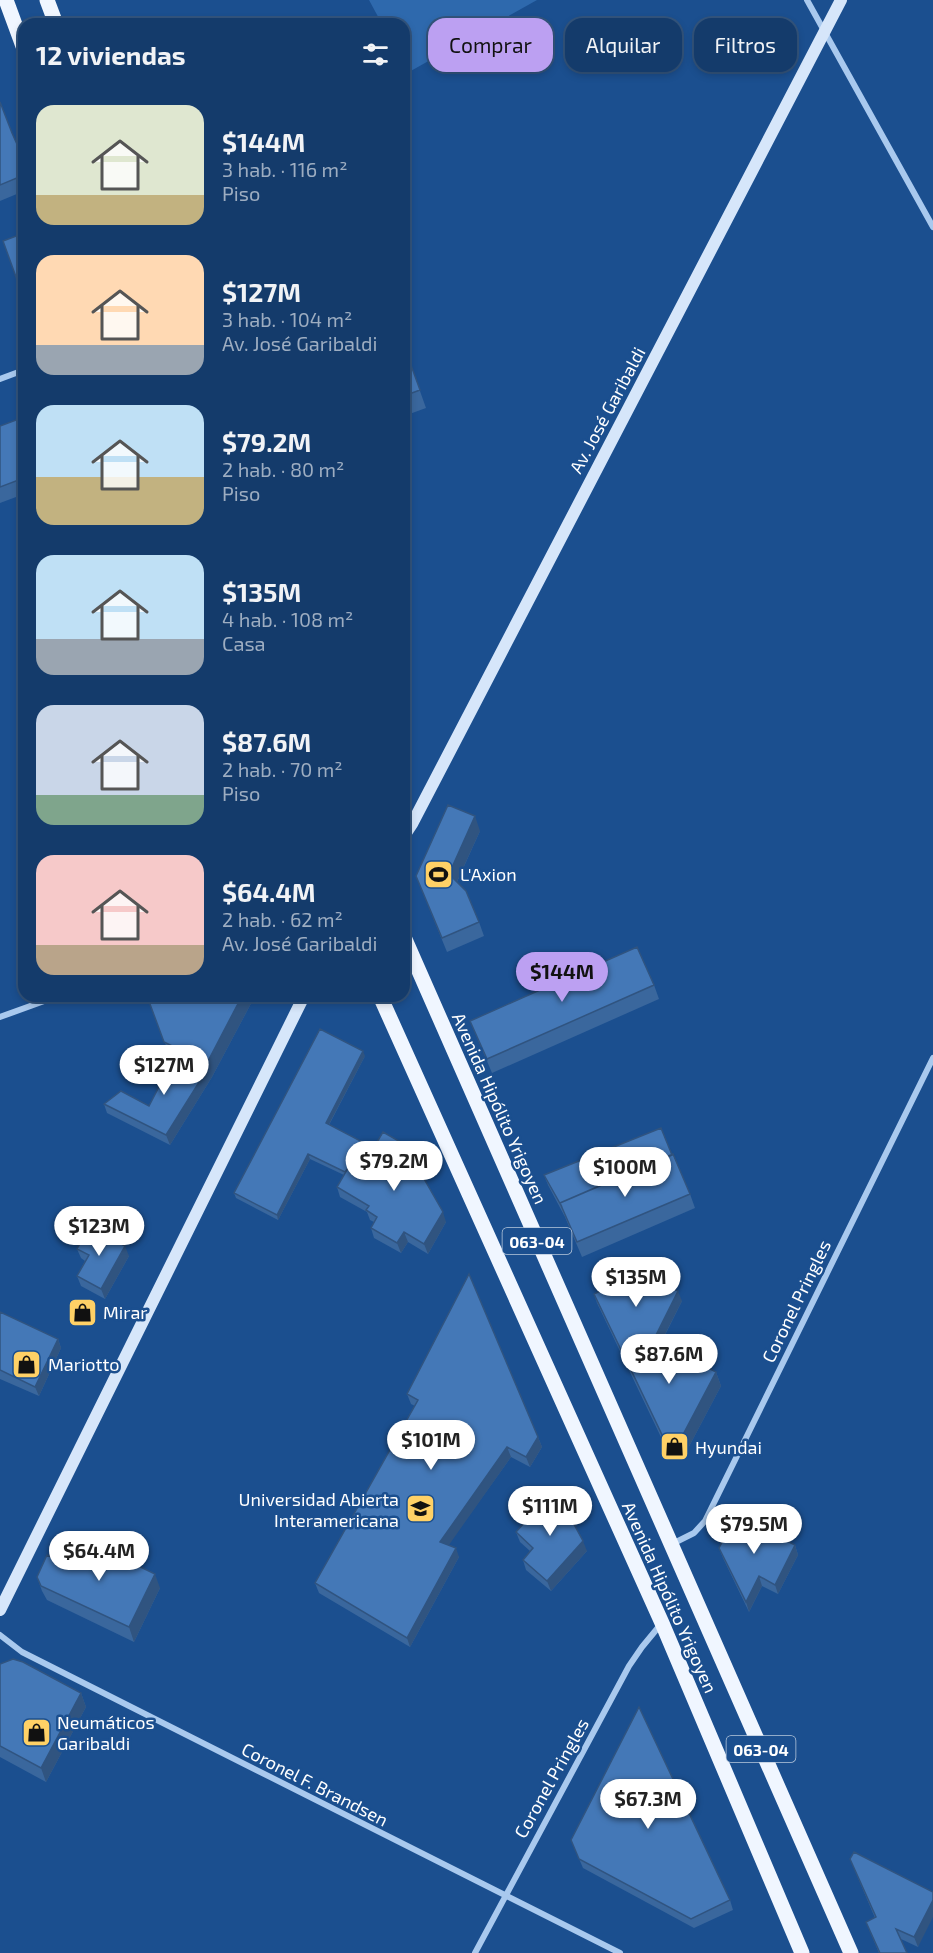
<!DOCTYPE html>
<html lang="es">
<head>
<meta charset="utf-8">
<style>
	:root { --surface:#143b6b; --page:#1d4271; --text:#f1f3f6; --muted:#9dadc1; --line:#33557e; --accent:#bca0f2 }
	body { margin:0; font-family:"Exo 2",sans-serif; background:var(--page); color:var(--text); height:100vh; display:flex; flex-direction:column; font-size:22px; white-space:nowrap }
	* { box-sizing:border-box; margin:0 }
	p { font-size:20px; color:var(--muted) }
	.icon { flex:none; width:33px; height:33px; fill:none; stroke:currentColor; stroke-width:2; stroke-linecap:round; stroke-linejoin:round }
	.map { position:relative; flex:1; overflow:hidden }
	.details { position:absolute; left:18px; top:18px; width:392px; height:984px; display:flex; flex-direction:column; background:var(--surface); border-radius:18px; box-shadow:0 3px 9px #0003,0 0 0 2px var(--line) }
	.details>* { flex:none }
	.top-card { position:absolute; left:428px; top:18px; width:416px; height:54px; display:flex; gap:12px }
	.price { position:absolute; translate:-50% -51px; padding:0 14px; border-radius:21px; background:#fff; color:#222; font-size:20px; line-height:39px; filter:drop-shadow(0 2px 3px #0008) }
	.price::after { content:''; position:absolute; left:50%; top:36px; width:18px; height:14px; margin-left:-9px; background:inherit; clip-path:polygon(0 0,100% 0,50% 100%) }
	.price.active { background:var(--accent); color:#111 }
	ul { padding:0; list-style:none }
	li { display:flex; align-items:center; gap:18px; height:150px; padding:0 18px }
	li span { display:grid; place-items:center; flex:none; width:168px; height:120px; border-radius:18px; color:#555 }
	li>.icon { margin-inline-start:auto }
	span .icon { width:72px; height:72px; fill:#fffc; stroke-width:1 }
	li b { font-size:26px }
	h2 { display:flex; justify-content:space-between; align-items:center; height:72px; padding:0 18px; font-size:26px }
	.tag { padding:0 21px; border-radius:18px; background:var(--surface); box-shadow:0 3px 9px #0003,0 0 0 2px var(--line); font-size:21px; line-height:54px }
	.tag.active { background:var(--accent); color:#111 }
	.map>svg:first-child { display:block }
	.green { fill:#2e69ad }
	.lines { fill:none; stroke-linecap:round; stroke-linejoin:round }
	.minor { stroke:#a9c9ee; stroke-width:6 }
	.secondary { stroke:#d6e6fa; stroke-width:12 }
	.primary { stroke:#f0f6ff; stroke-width:15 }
	.wall { fill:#3a679d }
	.shaded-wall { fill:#305480 }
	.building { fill:#4478b7; stroke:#305480; stroke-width:1.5 }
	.labels { text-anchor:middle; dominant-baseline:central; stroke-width:5; stroke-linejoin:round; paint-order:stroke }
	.shield { fill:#1b4f8f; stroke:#bbcadd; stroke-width:1.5 }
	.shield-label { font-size:16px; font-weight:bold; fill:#fff }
	.street-label { font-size:18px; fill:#fff; stroke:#1b4f8f }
	.poi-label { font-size:18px; fill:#fff; stroke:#1b4f8f; text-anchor:start }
</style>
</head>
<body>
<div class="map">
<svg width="933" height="1953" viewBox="0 0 933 1953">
	<rect width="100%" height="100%" fill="#1b4f8f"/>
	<path class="green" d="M369,0H537L409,72L404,62V24H382Z"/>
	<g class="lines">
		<path class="minor" d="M807,0L933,227
			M0,379L24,370
			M0,1017L58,996
			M672,1544L694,1533L705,1521L933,1058
			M0,1635L22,1652L620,1953
			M475,1953L629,1666L642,1647L661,1624"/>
		<path class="secondary" d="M404,836L412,824L841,0
			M0,1610L304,996"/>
		<path class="primary" d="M6,0L24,49
			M47,0L56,24
			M404,937L851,1953
			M380,996L662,1623L802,1953"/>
	</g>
	<path class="wall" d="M0,102L12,133L24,160V191L0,201Z
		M404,346L426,408L404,416Z
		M24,417V494L0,503V426Z
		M480,831L457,882L479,922L484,936L447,952L416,876Z
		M654,985L659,999L492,1073L476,1035L470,1021Z
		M147,996H255L212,1077L170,1145L107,1113L104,1104L149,1106L174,1058L170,1056Z
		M365,1056L329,1125L446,1222L428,1254L408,1242L401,1253L374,1238L371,1228L374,1222L370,1220L367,1212L340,1197L337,1187L344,1175L310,1159L278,1220L236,1198L234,1193Z
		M544,1175L690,1194L695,1208L582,1257L565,1217L548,1185Z
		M77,1249L129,1256L105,1299L81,1286L77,1276L85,1261L81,1258Z
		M594,1294L682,1301L661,1343L716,1372L721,1386L684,1456H670L597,1303Z
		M0,1312L58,1339L61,1348L39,1396L0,1379Z
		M407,1394L538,1437L542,1447L530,1467L511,1457L448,1545L459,1557L410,1647L319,1593L315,1583L415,1406L411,1404Z
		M516,1532L587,1551L551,1591L526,1570L523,1560L530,1551L520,1542Z
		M795,1545L798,1555L778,1594L762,1586L749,1612L723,1558L719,1548Z
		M72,1567L160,1588L134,1642L47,1600L42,1591L37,1577Z
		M0,1664L81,1693L86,1707L46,1782L0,1757Z
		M571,1840L730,1900L733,1910L694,1928L583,1868Z
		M850,1859L933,1892L918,1947L901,1939L907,1953H879L866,1922L875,1918Z"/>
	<path class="shaded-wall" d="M475,816L480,831L454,888L449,874Z
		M242,996H255L212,1077L170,1145L166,1135L208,1068L207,1063Z
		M363,1051L365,1056L327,1128L326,1123Z
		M308,1154L310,1159L278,1220L277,1215Z
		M443,1212L446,1222L428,1254L424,1244Z
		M404,1232L408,1242L401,1253L397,1243Z
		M125,1246L129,1256L105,1299L101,1289Z
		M678,1291L682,1301L656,1352L653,1342Z
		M58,1339L61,1348L39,1396L35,1387Z
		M716,1372L721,1386L684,1456L679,1442Z
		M538,1437L542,1447L530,1467L526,1457Z
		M507,1447L511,1457L444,1552L440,1542Z
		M583,1541L587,1551L551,1591L547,1581Z
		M795,1545L798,1555L778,1594L775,1585Z
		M456,1548L459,1557L410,1647L407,1638Z
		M155,1574L160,1588L134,1642L129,1627Z
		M759,1576L762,1586L749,1612L746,1602Z
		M81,1693L86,1707L46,1782L41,1768Z
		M933,1900V1917L918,1947L914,1937Z"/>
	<path class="building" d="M0,102L12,133L24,160V175L0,185Z
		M24,233V299L3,241Z
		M404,346L420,390L404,396Z
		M24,417V478L0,487V426Z
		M448,805L475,816L449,874L466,891L479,922L442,938L416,876Z
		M637,947L654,985L487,1059L470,1021Z
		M147,996H242L207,1063L164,1042Z
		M320,1029L363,1051L326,1123L374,1148L358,1174L348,1168L345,1172L308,1154L277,1215L234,1193Z
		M177,1052L208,1068L166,1135L104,1104L121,1091L149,1106Z
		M661,1128L672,1155L560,1203L562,1207L544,1175Z
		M383,1132L404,1144L443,1212L424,1244L404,1232L397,1243L371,1228L377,1217L366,1210L369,1206L337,1187L348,1168L358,1174Z
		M673,1154L690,1194L577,1242L560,1203Z
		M89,1227L125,1246L101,1289L77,1276L89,1255L77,1249Z
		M639,1272L678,1291L654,1339L651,1338L622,1351L624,1356L594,1294Z
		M469,1274L538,1437L526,1457L507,1447L440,1542L456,1548L407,1638L315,1583L418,1400L407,1394Z
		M0,1312L58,1339L35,1387L0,1370Z
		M651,1338L716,1372L679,1442L665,1441L622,1351Z
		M555,1489L583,1541L547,1581L523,1560L533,1548L516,1532Z
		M736,1516L795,1545L775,1585L759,1576L746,1602L719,1548Z
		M85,1540L155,1574L129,1627L41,1586L37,1577L47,1555L72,1567Z
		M13,1659L23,1662L81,1693L41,1768L0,1746V1664Z
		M639,1707L730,1900L691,1919L579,1859L571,1840Z
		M854,1852L933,1892V1900L914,1937L896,1929L907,1953H880L866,1922L876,1917L850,1859Z"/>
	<defs>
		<symbol id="stadium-square" viewBox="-11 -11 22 22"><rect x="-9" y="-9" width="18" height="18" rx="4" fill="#ffd166" stroke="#1b4f8f"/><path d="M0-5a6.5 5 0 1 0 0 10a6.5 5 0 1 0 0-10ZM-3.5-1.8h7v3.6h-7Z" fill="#111"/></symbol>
		<symbol id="shop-square" viewBox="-11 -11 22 22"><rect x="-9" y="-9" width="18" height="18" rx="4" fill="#ffd166" stroke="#1b4f8f"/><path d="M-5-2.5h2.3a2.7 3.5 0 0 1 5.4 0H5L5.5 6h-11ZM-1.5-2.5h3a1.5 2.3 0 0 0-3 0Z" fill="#111"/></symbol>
		<symbol id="university-square" viewBox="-11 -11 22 22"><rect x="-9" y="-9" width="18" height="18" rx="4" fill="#ffd166" stroke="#1b4f8f"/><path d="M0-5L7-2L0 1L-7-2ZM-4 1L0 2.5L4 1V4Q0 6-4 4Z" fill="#111"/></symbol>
	</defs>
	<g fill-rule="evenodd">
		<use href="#stadium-square" x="422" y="858" width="33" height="33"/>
		<use href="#shop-square" x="66" y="1296" width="33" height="33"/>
		<use href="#shop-square" x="10" y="1348" width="33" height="33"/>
		<use href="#shop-square" x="658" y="1430" width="33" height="33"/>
		<use href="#university-square" x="404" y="1492" width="33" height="33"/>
		<use href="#shop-square" x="20" y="1716" width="33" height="33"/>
	</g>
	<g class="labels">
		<g class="shield">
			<rect x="502.5" y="1228" width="69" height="26" rx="4.5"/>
			<rect x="726.5" y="1736" width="69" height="26" rx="4.5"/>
		</g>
		<g class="shield-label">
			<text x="537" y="1241">063-04</text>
			<text x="761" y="1749">063-04</text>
		</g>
		<g class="street-label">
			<text transform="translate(607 410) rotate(-62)">Av. José Garibaldi</text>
			<text transform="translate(500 1108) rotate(66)">Avenida Hipólito Yrigoyen</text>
			<text transform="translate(796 1301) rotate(-64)">Coronel Pringles</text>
			<text transform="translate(670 1597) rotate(66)">Avenida Hipólito Yrigoyen</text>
			<text transform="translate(551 1778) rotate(-61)">Coronel Pringles</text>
			<text transform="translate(315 1784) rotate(27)">Coronel F. Brandsen</text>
		</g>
		<g class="poi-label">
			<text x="460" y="874">L'Axion</text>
			<text x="103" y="1312">Mirar</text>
			<text x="48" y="1364">Mariotto</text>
			<text x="695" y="1447">Hyundai</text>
			<text x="399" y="1499" text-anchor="end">Universidad Abierta<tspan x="399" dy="21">Interamericana</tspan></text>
			<text x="57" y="1722">Neumáticos<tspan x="57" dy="21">Garibaldi</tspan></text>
		</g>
	</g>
</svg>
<b class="price active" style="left:562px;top:1003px">$144M</b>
<b class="price" style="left:164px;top:1096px">$127M</b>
<b class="price" style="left:394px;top:1192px">$79.2M</b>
<b class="price" style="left:625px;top:1198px">$100M</b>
<b class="price" style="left:99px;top:1257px">$123M</b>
<b class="price" style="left:636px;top:1308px">$135M</b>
<b class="price" style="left:669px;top:1385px">$87.6M</b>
<b class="price" style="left:431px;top:1471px">$101M</b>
<b class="price" style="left:550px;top:1537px">$111M</b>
<b class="price" style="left:754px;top:1555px">$79.5M</b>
<b class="price" style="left:99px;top:1582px">$64.4M</b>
<b class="price" style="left:648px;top:1830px">$67.3M</b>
<div class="top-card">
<a class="tag active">Comprar</a>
<a class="tag">Alquilar</a>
<a class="tag">Filtros</a>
</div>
<section class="details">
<h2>12 viviendas<svg class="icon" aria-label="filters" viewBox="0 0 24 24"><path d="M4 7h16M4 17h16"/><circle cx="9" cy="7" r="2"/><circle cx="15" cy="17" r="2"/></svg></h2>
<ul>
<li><span style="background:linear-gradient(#dfe7d0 75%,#c2b280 0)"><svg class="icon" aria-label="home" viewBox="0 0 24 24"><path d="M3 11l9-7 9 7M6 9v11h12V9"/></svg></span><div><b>$144M</b><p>3 hab. · 116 m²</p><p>Piso</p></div></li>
<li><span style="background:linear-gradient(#ffd9b3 75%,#9aa5b1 0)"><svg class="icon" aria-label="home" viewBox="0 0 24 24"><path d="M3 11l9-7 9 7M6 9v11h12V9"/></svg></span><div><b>$127M</b><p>3 hab. · 104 m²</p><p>Av. José Garibaldi</p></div></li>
<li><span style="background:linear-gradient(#bfe0f5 60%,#c2b280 0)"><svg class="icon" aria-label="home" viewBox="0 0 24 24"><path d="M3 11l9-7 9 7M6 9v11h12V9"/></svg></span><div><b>$79.2M</b><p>2 hab. · 80 m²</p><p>Piso</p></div></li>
<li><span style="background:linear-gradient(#bfe0f5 70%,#9aa5b1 0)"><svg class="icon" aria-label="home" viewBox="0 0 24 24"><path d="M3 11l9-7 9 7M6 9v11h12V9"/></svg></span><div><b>$135M</b><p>4 hab. · 108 m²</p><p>Casa</p></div></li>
<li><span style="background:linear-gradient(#c9d6e8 75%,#7fa58c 0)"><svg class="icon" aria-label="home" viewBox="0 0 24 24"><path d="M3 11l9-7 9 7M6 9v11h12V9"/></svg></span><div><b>$87.6M</b><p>2 hab. · 70 m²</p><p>Piso</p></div></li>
<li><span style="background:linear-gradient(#f6c9c9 75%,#b9a48a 0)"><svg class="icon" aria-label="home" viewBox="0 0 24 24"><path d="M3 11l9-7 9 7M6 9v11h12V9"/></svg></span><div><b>$64.4M</b><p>2 hab. · 62 m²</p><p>Av. José Garibaldi</p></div></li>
</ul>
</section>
</div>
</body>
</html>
